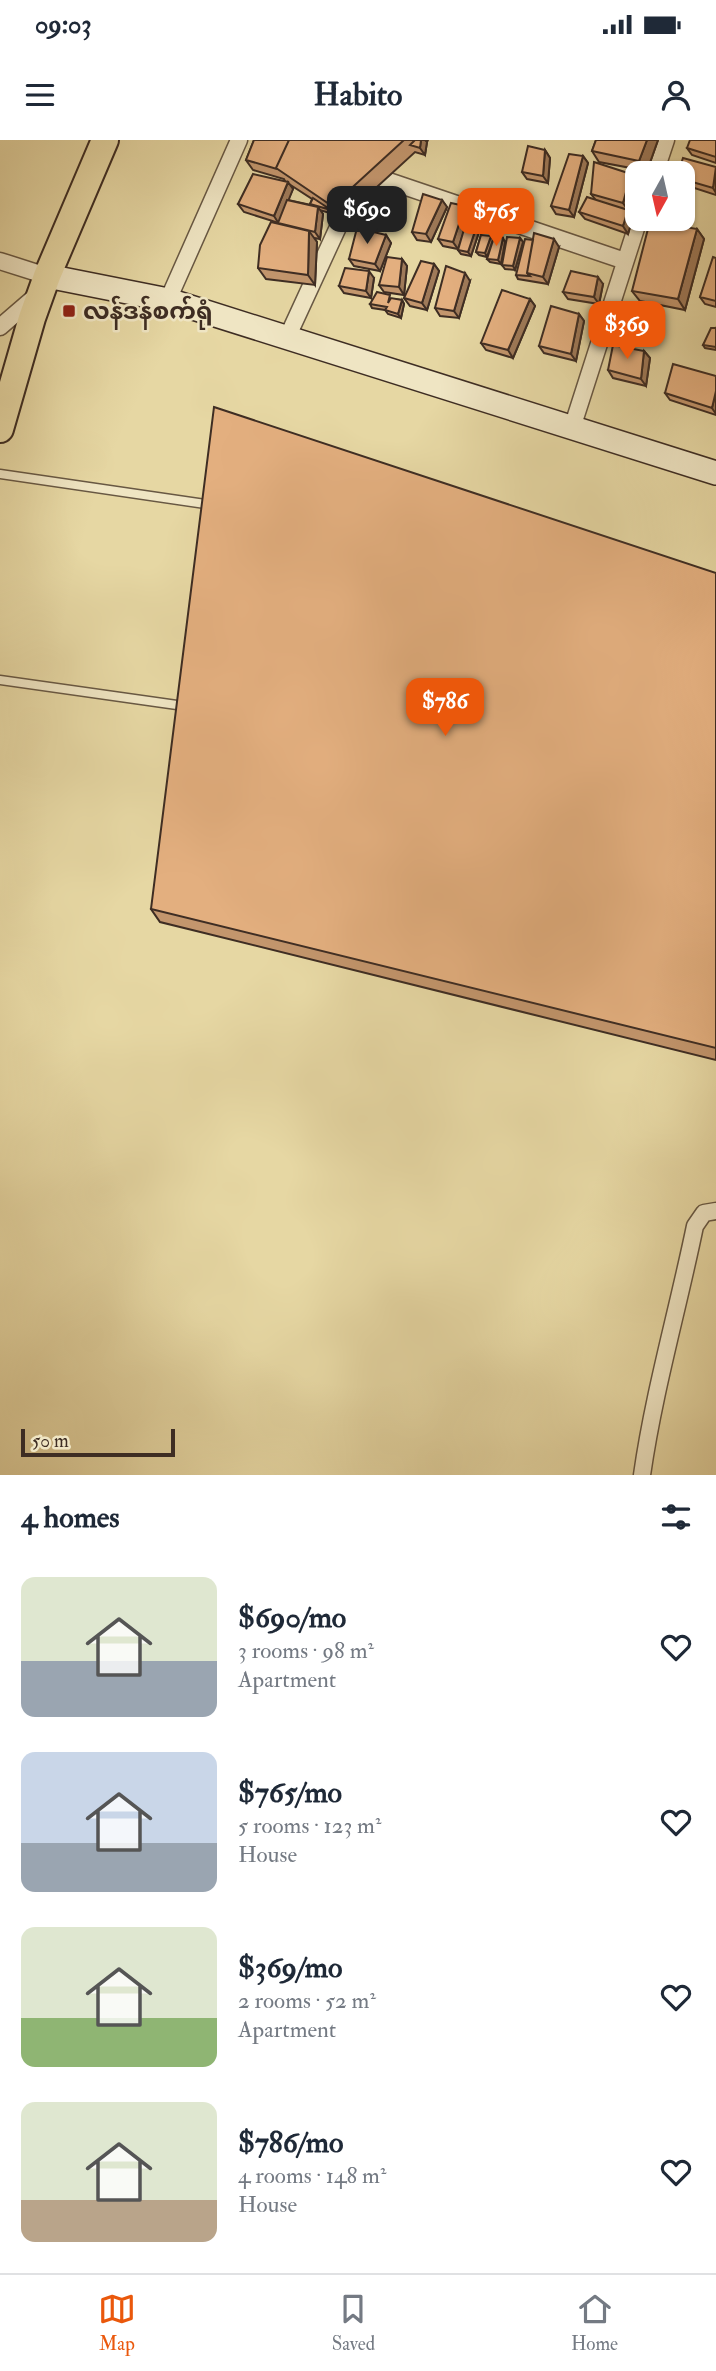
<!DOCTYPE html>
<html lang="en">
<head>
<meta charset="utf-8">
<style>
	:root { --surface:#fff; --page:#f6f6f7; --text:#1f2937; --muted:#747a83; --line:#e0e1e3; --accent:#ea580c }
	body { margin:0; font-family:"IM FELL Double Pica","Noto Sans Myanmar",serif; background:var(--page); color:var(--text); height:100vh; display:flex; flex-direction:column; font-size:26px; white-space:nowrap }
	* { box-sizing:border-box; margin:0 }
	p { font-size:23px; color:var(--muted) }
	.icon { flex:none; width:38px; height:38px; fill:none; stroke:currentColor; stroke-width:2; stroke-linecap:round; stroke-linejoin:round }
	.map { position:relative; height:1335px; overflow:hidden }
	.details { display:flex; flex-direction:column; background:var(--surface); flex:1 }
	.details>* { flex:none }
	.needle { width:46px; rotate:188deg }
	.buttons { position:absolute; left:625px; top:21px; display:grid; gap:14px }
	.buttons a { display:grid; place-items:center; width:70px; height:70px; border-radius:14px; background:var(--surface); box-shadow:0 2px 5px #0004; font-size:35px }
	.scale { position:absolute; left:21px; bottom:18px; width:154px; box-sizing:border-box; padding-left:7px; border:4px solid #3e2d23; border-top:0; font-size:19px; line-height:24px; white-space:nowrap; color:#3e2d23; -webkit-text-stroke:5px #efe5c3; paint-order:stroke }
	.price { position:absolute; translate:-50% -60px; padding:0 16px; border-radius:14px; background:var(--accent); color:#fff; font-size:23px; line-height:46px; filter:drop-shadow(0 2px 4px #0008) }
	.price::after { content:''; position:absolute; left:50%; top:42px; width:21px; height:16px; margin-left:-10px; background:inherit; clip-path:polygon(0 0,100% 0,50% 100%) }
	.price.active { background:#222; color:#fff }
	ul { padding:0; list-style:none }
	li { display:flex; align-items:center; gap:21px; height:175px; padding:0 21px }
	li span { display:grid; place-items:center; flex:none; width:196px; height:140px; border-radius:14px; color:#555 }
	li>.icon { margin-inline-start:auto }
	span .icon { width:84px; height:84px; fill:#fffc; stroke-width:1 }
	li b { font-size:30px }
	h2 { display:flex; justify-content:space-between; align-items:center; height:84px; padding:0 21px; font-size:30px }
	.status { display:flex; justify-content:space-between; align-items:center; height:49px; padding:0 35px; background:var(--surface); direction:ltr }
	.status svg { height:19px; fill:currentColor }
	header { display:flex; justify-content:space-between; align-items:center; height:91px; padding:0 21px; background:var(--surface); font-size:32px; font-weight:700 }
	.tabs { display:flex; justify-content:space-around; align-items:center; height:98px; border-top:2px solid var(--line); background:var(--surface); font-size:19px; color:var(--muted) }
	.tabs a { display:grid; justify-items:center; gap:4px }
	.tabs .active { color:var(--accent) }
	.map>svg:first-child { display:block }
	.lines { fill:none; stroke-linecap:round; stroke-linejoin:round }
	.lane-casing { stroke:#685843; stroke-width:11 }
	.street-casing { stroke:#685843; stroke-width:19 }
	.secondary-casing { stroke:#3e2d23; stroke-width:26 }
	.primary-casing { stroke:#3e2d23; stroke-width:30 }
	.lane { stroke:#efe5c3; stroke-width:8 }
	.street { stroke:#efe5c3; stroke-width:16 }
	.secondary { stroke:#efe5c3; stroke-width:23 }
	.primary { stroke:#e6d7a3; stroke-width:26 }
	.wall { fill:#c3966d; stroke:#3e2d23; stroke-width:2; fill-rule:evenodd }
	.shaded-wall { fill:#9f7a59; stroke:#3e2d23; stroke-width:2 }
	.building { fill:#e3af7f; stroke:#3e2d23; stroke-width:2 }
	.poi-dot { fill:#8f2418; stroke:#efe5c3; stroke-width:2.5 }
	.labels { text-anchor:middle; dominant-baseline:central; stroke-width:5; stroke-linejoin:round; paint-order:stroke }
	.poi-label { font-size:24px; font-weight:bold; fill:#3e2d23; stroke:#efe5c3; text-anchor:start }
</style>
</head>
<body>
<div class="status"><b>09:03</b><svg viewBox="0 0 49 12"><path d="M0 12V9h3v3zM5 12V6h3v6zM10 12V3h3v9zM15 12V0h3v12zM26 1h20v11H26zM47 4h2v5h-2z"/></svg></div>
<header><svg class="icon" aria-label="menu" viewBox="0 0 24 24"><path d="M4 6h16M4 12h16M4 18h16"/></svg>Habito<svg class="icon" aria-label="person" viewBox="0 0 24 24"><circle cx="12" cy="8" r="4"/><path d="M4 21q1-7 8-7t8 7"/></svg></header>
<div class="map">
<svg width="716" height="1335" viewBox="0 0 716 1335">
	<rect width="100%" height="100%" fill="#e6d7a3"/>
	<filter id="stains"><feTurbulence type="fractalNoise" baseFrequency=".00286" numOctaves="4"/><feColorMatrix values="0 0 0 0 .2 0 0 0 0 .09 0 0 0 0 .02 0 0 0 .5 -.17"/></filter>
	<radialGradient id="worn" r=".72"><stop offset=".6" stop-color="#630" stop-opacity="0"/><stop offset="1" stop-color="#630" stop-opacity=".3"/></radialGradient>
	<g class="lines">
		<defs>
			<path id="lane" d="M0,334L212,365
				M0,540L184,566"/>
			<path id="street" d="M365,33L625,121
				M655,33L666,0
				M0,121L47,136
				M168,160L239,0
				M0,187L36,156
				M287,198L351,59
				M572,288L639,79
				M642,1335C654,1251 678,1169 695,1086L704,1073L716,1071"/>
			<path id="secondary" d="M47,136L168,160L716,333"/>
			<path id="primary" d="M0,289L32,178L47,136L105,0"/>
		</defs>
		<use href="#lane" class="lane-casing"/>
		<use href="#street" class="street-casing"/>
		<use href="#secondary" class="secondary-casing"/>
		<use href="#primary" class="primary-casing"/>
		<use href="#lane" class="lane"/>
		<use href="#street" class="street"/>
		<use href="#secondary" class="secondary"/>
		<use href="#primary" class="primary"/>
	</g>
	<path class="wall" d="M254,0H428L427,2L425,15L415,12L342,79L333,74L320,70L323,74L320,99L314,98L317,102L315,145L266,139L258,128L279,83L244,72L238,64L285,41L284,39L253,30L246,20ZM289,44L312,59L310,64L311,65L288,60L293,49Z
		M596,0H658L647,31L599,22L592,11Z
		M716,0V23L692,15L687,8Z
		M545,10L550,18L548,43L527,39L522,32Z
		M583,16L588,23L574,77L556,74L551,66Z
		M716,27V55L682,44V33Z
		M636,41L628,70L633,77L628,94L585,79L579,72L595,59L591,54Z
		M442,60L447,67L431,102L417,100L412,92Z
		M470,74L468,79L481,86L471,116L461,114L458,110L462,97L458,109L443,106L438,99Z
		M697,89L704,99L685,170L640,161L632,151Z
		M386,95L391,103L380,131L354,126L349,119Z
		M481,95L487,117L479,115L476,112Z
		M520,98L523,102L515,130L505,129L502,125Z
		M505,102L501,124L490,122L487,119Z
		M559,107L548,144L518,139L516,135Z
		M716,118V167L705,164L700,157Z
		M402,119L407,126L404,155L384,152L379,145Z
		M434,124L439,131L427,170L410,166L404,158Z
		M374,138L371,158L344,153L339,146Z
		M470,141L459,178L440,176L435,168Z
		M603,144L599,164L568,159L563,152Z
		M393,159L402,160L404,164L401,178L388,174L385,170L372,168L370,164Z
		M530,159L535,166L513,218L486,210L481,203Z
		M579,174L584,181L576,221L544,213L539,206Z
		M716,188V210L705,208L703,205Z
		M644,211L650,218L646,246L613,238L608,230Z
		M716,236V275L670,260L665,253Z
		M716,433V920L160,782L151,769Z"/>
	<path class="shaded-wall" d="M421,0H425L427,2L425,15L420,8Z
		M647,0H658L647,31L639,21Z
		M545,10L550,18L548,43L543,36Z
		M583,16L588,23L574,77L569,70Z
		M716,27V53L713,48Z
		M631,34L636,41L628,70L623,63Z
		M288,42L293,49L279,84L274,76Z
		M442,60L447,67L431,102L426,94Z
		M465,66L470,74L458,109L453,102Z
		M318,67L323,74L320,99L315,92Z
		M628,70L633,77L628,94L623,86Z
		M478,82L481,86L471,116L468,112Z
		M697,89L704,99L685,170L678,159Z
		M309,91L317,102L315,145L308,135Z
		M386,95L391,103L380,131L375,124Z
		M491,96L493,100L487,117L485,113Z
		M503,98L505,102L501,124L498,120Z
		M520,98L523,102L515,130L513,126Z
		M554,99L559,107L548,144L543,137Z
		M402,119L407,126L404,155L399,147Z
		M434,124L439,131L427,170L422,163Z
		M369,131L374,138L371,158L366,151Z
		M465,133L470,141L459,178L454,171Z
		M598,137L603,144L599,164L594,157Z
		M530,159L535,166L513,218L508,210Z
		M402,160L404,164L401,178L398,174Z
		M579,174L584,181L576,221L571,214Z
		M644,211L650,218L646,246L641,239Z
		M716,251V274L712,268Z"/>
	<path class="building" d="M254,0H289L276,28L277,29L246,20Z
		M289,0H404L332,66L276,28Z
		M415,0H421L420,8L410,5Z
		M596,0H647L639,21L592,11Z
		M690,0H716V17L687,8Z
		M528,6L545,10L543,36L522,32Z
		M569,14L583,16L569,70L551,66Z
		M683,18L716,27L713,48L682,39V33H678Z
		M594,22L631,34L623,63L591,54Z
		M253,34L288,42L274,76L238,64Z
		M423,54L442,60L426,94L412,92Z
		M587,57L628,70L623,86L579,72Z
		M313,58L331,70L310,64Z
		M287,60L318,67L315,92L278,83Z
		M451,63L465,66L453,102L438,99Z
		M467,79L478,82L468,112L458,110Z
		M650,81L697,89L678,159L632,151Z
		M271,82L309,91L308,135L258,128L260,105Z
		M357,88L386,95L375,124L349,119Z
		M534,93L554,99L543,137L527,133Z
		M495,94L503,98L498,120L487,119Z
		M481,95L491,96L485,113L476,112Z
		M507,97L520,98L513,126L502,125Z
		M525,99L533,100L527,133L530,136L516,135Z
		M387,117L402,119L399,147L379,145Z
		M713,117L716,118V161L700,157Z
		M421,121L434,124L422,163L404,158Z
		M446,126L465,133L454,171L435,168Z
		M345,128L369,131L366,151L339,146Z
		M571,131L598,137L594,157L563,152Z
		M502,150L530,159L508,210L481,203Z
		M377,152L390,155L388,163L391,158L402,160L398,174L385,170L387,167L370,164Z
		M551,166L579,174L571,214L539,206Z
		M711,188H716V207L703,205Z
		M613,205L644,211L641,239L608,230Z
		M673,224L716,236V251L712,268L665,253Z
		M214,267L716,433V908L151,769Z"/>
	<rect class="poi-dot" x="62" y="164" width="14" height="14" rx="3.5"/>
	<g class="labels">
		<g class="poi-label">
			<text x="83" y="171">လန်ဒန်စက်ရုံ</text>
		</g>
	</g>
	<rect width="100%" height="100%" filter="url(#stains)"/>
	<rect width="100%" height="100%" fill="url(#worn)"/>
</svg>
<div class="buttons">
<a><svg class="needle" viewBox="-14 -14 28 28"><path d="M0-13l5 13h-10z" fill="#e53935"/><path d="M0 13l5-13h-10z" fill="#747a83"/></svg></a>
</div>
<div class="scale">50 m</div>
<b class="price active" style="left:367px;top:106px">$690</b>
<b class="price" style="left:496px;top:108px">$765</b>
<b class="price" style="left:627px;top:221px">$369</b>
<b class="price" style="left:445px;top:598px">$786</b>
</div>
<section class="details">
<h2>4 homes<svg class="icon" aria-label="filters" viewBox="0 0 24 24"><path d="M4 7h16M4 17h16"/><circle cx="9" cy="7" r="2"/><circle cx="15" cy="17" r="2"/></svg></h2>
<ul>
<li><span style="background:linear-gradient(#dfe7d0 60%,#9aa5b1 0)"><svg class="icon" aria-label="home" viewBox="0 0 24 24"><path d="M3 11l9-7 9 7M6 9v11h12V9"/></svg></span><div><b>$690/mo</b><p>3 rooms · 98 m²</p><p>Apartment</p></div><svg class="icon" aria-label="heart" viewBox="0 0 24 24"><path d="M12 20l-8-8c-3-5 5-10 8-4 3-6 11-1 8 4z"/></svg></li>
<li><span style="background:linear-gradient(#c9d6e8 65%,#9aa5b1 0)"><svg class="icon" aria-label="home" viewBox="0 0 24 24"><path d="M3 11l9-7 9 7M6 9v11h12V9"/></svg></span><div><b>$765/mo</b><p>5 rooms · 123 m²</p><p>House</p></div><svg class="icon" aria-label="heart" viewBox="0 0 24 24"><path d="M12 20l-8-8c-3-5 5-10 8-4 3-6 11-1 8 4z"/></svg></li>
<li><span style="background:linear-gradient(#dfe7d0 65%,#8fb573 0)"><svg class="icon" aria-label="home" viewBox="0 0 24 24"><path d="M3 11l9-7 9 7M6 9v11h12V9"/></svg></span><div><b>$369/mo</b><p>2 rooms · 52 m²</p><p>Apartment</p></div><svg class="icon" aria-label="heart" viewBox="0 0 24 24"><path d="M12 20l-8-8c-3-5 5-10 8-4 3-6 11-1 8 4z"/></svg></li>
<li><span style="background:linear-gradient(#dfe7d0 70%,#b9a48a 0)"><svg class="icon" aria-label="home" viewBox="0 0 24 24"><path d="M3 11l9-7 9 7M6 9v11h12V9"/></svg></span><div><b>$786/mo</b><p>4 rooms · 148 m²</p><p>House</p></div><svg class="icon" aria-label="heart" viewBox="0 0 24 24"><path d="M12 20l-8-8c-3-5 5-10 8-4 3-6 11-1 8 4z"/></svg></li>
</ul>
</section>
<nav class="tabs">
<a class="active"><svg class="icon" aria-label="map" viewBox="0 0 24 24"><path d="M3 6l6-2 6 2 6-2v14l-6 2-6-2-6 2zM9 4v14M15 6v14"/></svg>Map</a>
<a><svg class="icon" aria-label="saved" viewBox="0 0 24 24"><path d="M7 4h10v16l-5-4-5 4z"/></svg>Saved</a>
<a><svg class="icon" aria-label="home" viewBox="0 0 24 24"><path d="M3 11l9-7 9 7M6 9v11h12V9"/></svg>Home</a>
</nav>
</body>
</html>
